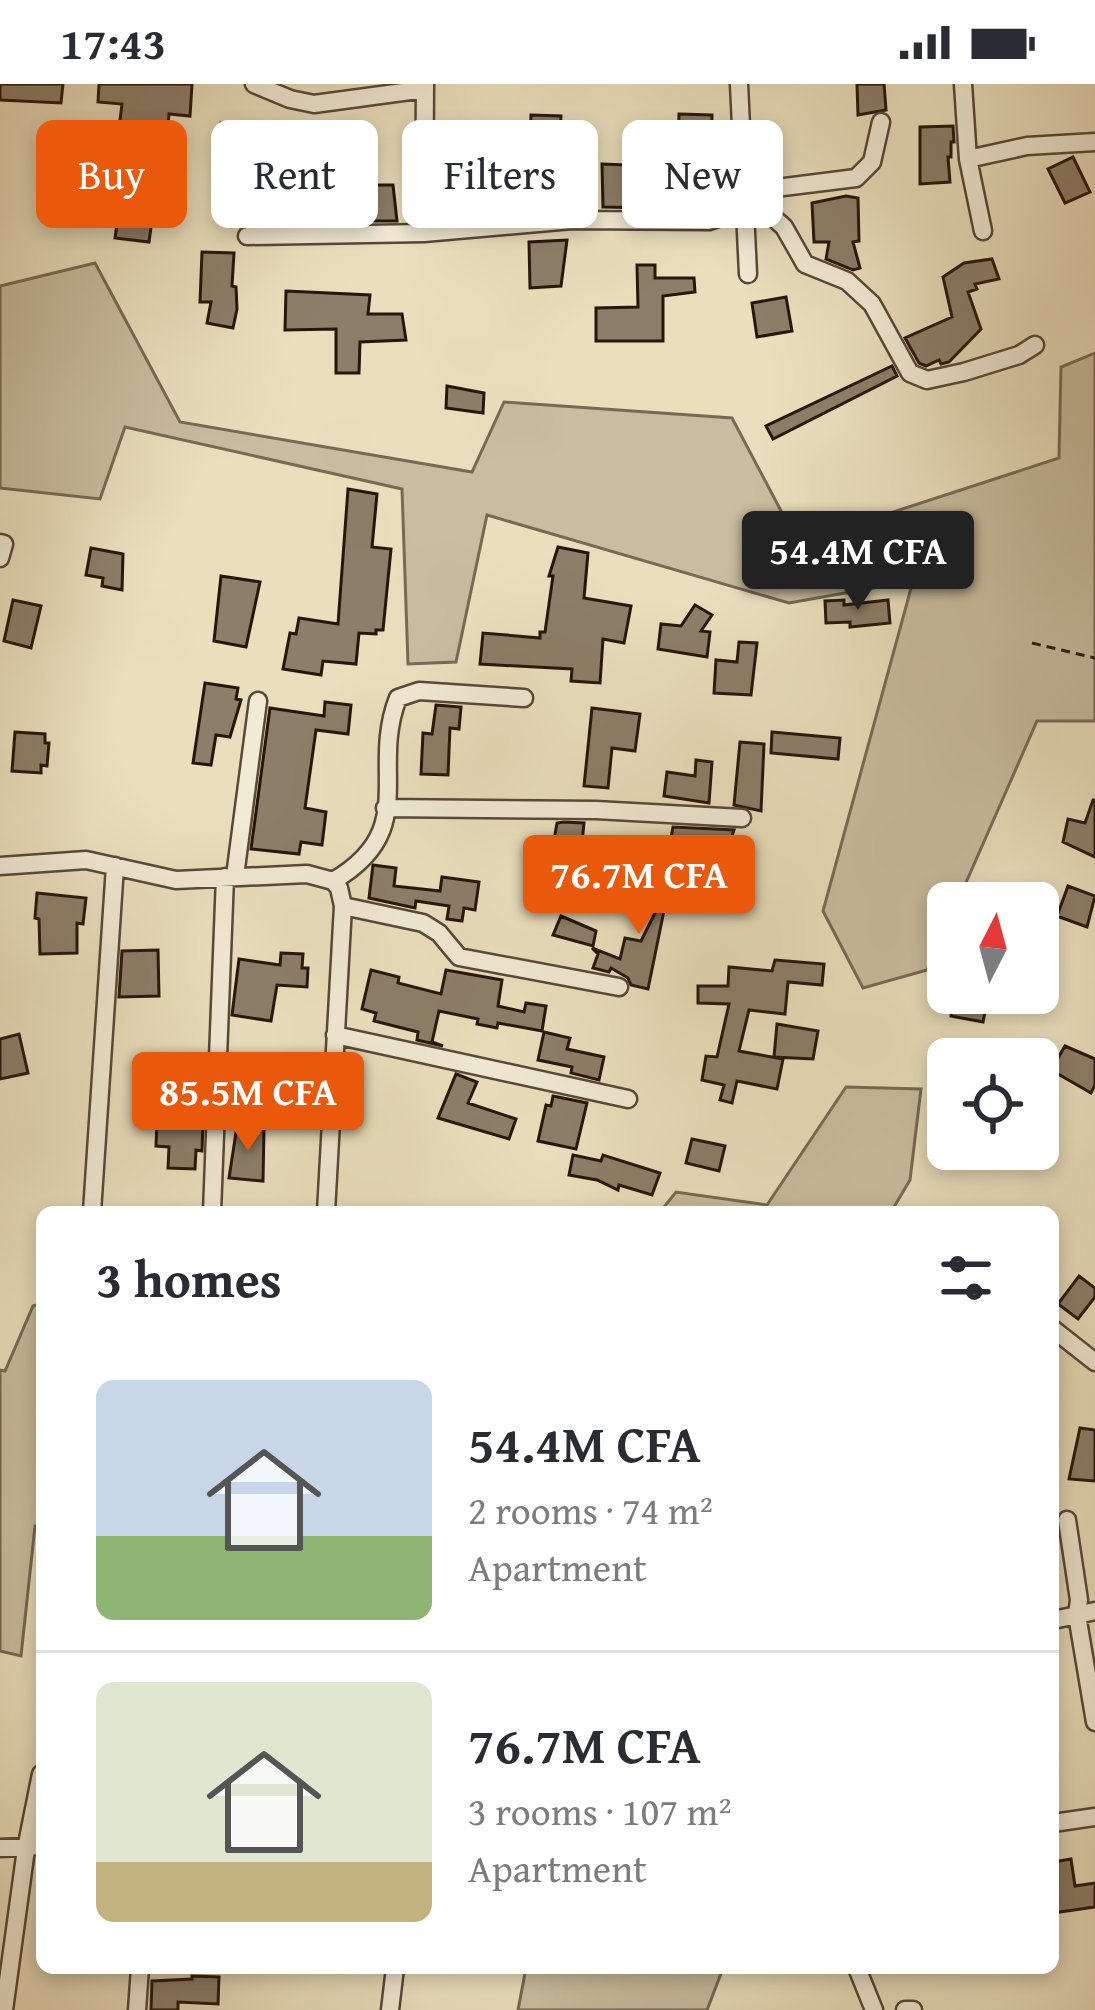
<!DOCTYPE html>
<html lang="en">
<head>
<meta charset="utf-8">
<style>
	:root { --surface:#fff; --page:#f7f7f7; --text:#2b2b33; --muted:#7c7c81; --line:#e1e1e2; --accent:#ea580c }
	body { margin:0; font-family:"Gentium Book Plus",serif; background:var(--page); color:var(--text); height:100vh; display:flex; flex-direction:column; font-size:45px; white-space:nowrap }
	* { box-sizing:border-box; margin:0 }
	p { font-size:39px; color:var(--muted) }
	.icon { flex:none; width:66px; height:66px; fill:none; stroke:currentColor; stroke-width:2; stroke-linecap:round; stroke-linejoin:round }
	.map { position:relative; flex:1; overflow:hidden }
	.drawer { position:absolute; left:36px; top:1122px; width:1023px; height:768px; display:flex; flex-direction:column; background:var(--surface); border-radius:18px; box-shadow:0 6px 18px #0003 }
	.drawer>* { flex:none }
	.banner { position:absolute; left:36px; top:36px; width:1023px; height:108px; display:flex; gap:24px }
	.needle { width:78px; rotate:6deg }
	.fabs { position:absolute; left:927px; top:798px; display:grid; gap:24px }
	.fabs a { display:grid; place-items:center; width:132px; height:132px; border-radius:18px; background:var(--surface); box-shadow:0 6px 18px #0003; font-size:60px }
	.price { position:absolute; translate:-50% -102px; padding:0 27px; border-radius:12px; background:var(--accent); color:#fff; font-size:39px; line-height:78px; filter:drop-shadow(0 3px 6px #0008) }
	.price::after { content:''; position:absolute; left:50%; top:72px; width:36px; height:27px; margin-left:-18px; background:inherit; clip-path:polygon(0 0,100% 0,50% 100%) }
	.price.on { background:#222; color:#fff }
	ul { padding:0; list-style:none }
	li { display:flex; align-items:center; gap:36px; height:300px; padding:0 60px }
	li+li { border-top:3px solid var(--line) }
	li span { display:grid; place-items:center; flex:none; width:336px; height:240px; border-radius:18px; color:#555 }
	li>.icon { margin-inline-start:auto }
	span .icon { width:144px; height:144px; fill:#fffc; stroke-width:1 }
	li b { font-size:51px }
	h2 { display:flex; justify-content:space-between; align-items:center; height:144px; padding:0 60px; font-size:51px }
	.pill { padding:0 42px; border-radius:18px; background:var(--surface); box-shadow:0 6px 18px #0003; font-size:42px; line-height:108px }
	.pill.on { background:var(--accent); color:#fff }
	.status { display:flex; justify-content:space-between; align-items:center; height:84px; padding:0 60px; background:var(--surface); direction:ltr }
	.status svg { height:33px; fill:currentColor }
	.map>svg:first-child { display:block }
	.green { fill:#c9bd9f; stroke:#786955; stroke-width:3 }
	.building { fill:#8c7e68; stroke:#27150b; stroke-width:3 }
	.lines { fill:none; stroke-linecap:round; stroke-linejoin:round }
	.street-casing { stroke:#584838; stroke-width:21 }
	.path { stroke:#27150b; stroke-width:3; stroke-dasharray:9 6; stroke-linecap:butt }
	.street { stroke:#f1ead4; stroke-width:16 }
</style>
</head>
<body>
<div class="status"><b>17:43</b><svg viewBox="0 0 49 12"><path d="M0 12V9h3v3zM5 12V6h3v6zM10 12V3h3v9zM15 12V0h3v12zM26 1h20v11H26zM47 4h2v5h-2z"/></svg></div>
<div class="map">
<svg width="1095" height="1926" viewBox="0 0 1095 1926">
	<rect width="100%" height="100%" fill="#eadfbd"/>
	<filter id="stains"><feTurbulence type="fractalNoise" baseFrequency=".00167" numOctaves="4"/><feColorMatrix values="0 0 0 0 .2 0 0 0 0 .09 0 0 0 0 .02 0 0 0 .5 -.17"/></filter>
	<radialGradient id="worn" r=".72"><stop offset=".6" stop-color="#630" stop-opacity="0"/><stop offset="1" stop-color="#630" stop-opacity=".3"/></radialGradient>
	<path class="green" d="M95,179L180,338L472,388L504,318L732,334L798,459L1059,374L1061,283L1095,269V637H1037L957,819H948V838L927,886L863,904L823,827L913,497L789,519L487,431L456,578L408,580L402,405L125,343L100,415L0,404V202Z
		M846,1003L921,1005L910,1096L891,1128H660L676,1108L767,1121Z
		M42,1219V1441L35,1442L21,1572L0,1567V1286L5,1287L33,1222Z
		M526,1884H721L722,1887L707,1926H518Z"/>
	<path class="building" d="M0,0H63L61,19L0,16Z
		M99,0H192L190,32L169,30L159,137L152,136L149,158L115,154L117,140L126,141L133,71L116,69L122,20L98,18Z
		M857,0H884L886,26L858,31Z
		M679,30L712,31L711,74H678Z
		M531,31L561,32L559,80L529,79Z
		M221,39L289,47L286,98L314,97V131L281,132L280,109L246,105L249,81L216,78Z
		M953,42L954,58H951V73H948L950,98L920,100V43Z
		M354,50L352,80H316V51Z
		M1073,73L1090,108L1065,119L1048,85Z
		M602,80L651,82L650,124L603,123Z
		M367,101H393L397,137H366Z
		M846,112L858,114L859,157L853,158L860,184L853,186L826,175L829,158H814L812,119Z
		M567,156L561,202L530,204L529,158Z
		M202,168L234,169L232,202L236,203L237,225L233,244L207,239L211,218H200Z
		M992,175L999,195L975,200L977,205L968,208L981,245L949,278L941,280L939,276L926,282L919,279L905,254L952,233L943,193L964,179Z
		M637,181H655V194H694L695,208L663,212V257H596V224L638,223Z
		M286,207L370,211L368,230H402L406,256L360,258L359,289H336V245L285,246Z
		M786,213L792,247L757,253L752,219Z
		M892,282L897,292L773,355L766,342Z
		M447,302L484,309L483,329L446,324Z
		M348,405L377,410L372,463L391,465L383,546H376V550L359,549L356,580L323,577L321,591L283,585L290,549L296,550L299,534L338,540Z
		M558,463L588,469L584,514L631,522L624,559L603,555L600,599L571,597L572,585L480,580L483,549L540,554V548H545L553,492H549Z
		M91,464L123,470L122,506L102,502L103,494L86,491Z
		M221,492L260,498L246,563L214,557Z
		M13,516L41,522L31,564L4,557Z
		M844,516V521L888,516L890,539L850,543V538L826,539L825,517Z
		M695,521L712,531L701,547L710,548L707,573L658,565L661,540L681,542Z
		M739,558L757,559L751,611L714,609L716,576L737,578Z
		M205,599L238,604L236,615L241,616L230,653L216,651L211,681L193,679Z
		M325,618L351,621L348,650L316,646L305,724L326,728L322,761L301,758L299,770L251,765L270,624L324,632Z
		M436,621L461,623L459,645L450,644L448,691L421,690L423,649L432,650Z
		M592,624L640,630L635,667L612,664L608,704L584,702Z
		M15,648L45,650V659H49L47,682L41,681V689L12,687Z
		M772,648L840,654L838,675L771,669Z
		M740,658L764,660L761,727L734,721Z
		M696,676L712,678L709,719L664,712L667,688L695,692Z
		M1093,716H1095V773L1063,758L1068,735L1085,739Z
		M564,738L584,739L579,788L549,784L557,739Z
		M673,743L734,746L721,785L698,777L703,766L670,759Z
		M373,781L396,784L394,802L440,807L442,793L479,798L475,826L464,824L462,837L447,835L449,822L416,817L415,824L369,814Z
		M636,791L669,802L648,905L631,901L628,894L611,884L609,888L593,884L598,870L592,864L620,875L625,854L641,857L657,825L628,816Z
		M1068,802L1095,812L1087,843L1057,832Z
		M37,809L86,814L83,840L77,839V869L40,870L39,835L35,834Z
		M561,832L596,847L593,862L553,851Z
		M158,866L159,912L119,913L122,867Z
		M281,869L303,870L302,884H308L307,903L277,901L271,937L232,931L239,875L280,881Z
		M775,876L824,880L822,901L788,898L785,930L749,926L739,967L783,975L777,1005L737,997L732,1019L720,1016L724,1001L702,996L706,972L717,973L729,920L698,919V902H728L729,883L772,887Z
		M371,886L399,893L398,899L441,910L446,886L502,896L498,922L524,928L526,919L546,922L542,947L498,939L497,944L477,940L478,935L439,927L432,958L443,962L417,956L418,948L374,937L376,929L362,925Z
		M955,909H989L983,938L951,932Z
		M777,940L818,947L813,975L774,973Z
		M544,948L570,954L567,965L604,973L599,996L571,989L572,983L538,976Z
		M19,950L28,989L0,995V955Z
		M1065,962L1095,975V1001L1091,1009L1051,986Z
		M456,990L477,998L468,1019L516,1035L509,1055L438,1034Z
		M553,1012L587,1019L576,1065L538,1057L546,1021L551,1022Z
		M157,1035L203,1038L202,1067L196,1066L195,1085L168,1084L169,1063L156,1062Z
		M237,1042L264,1044L263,1097L229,1094Z
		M692,1055L725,1062L719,1087L686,1079Z
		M573,1071L601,1077L603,1071L660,1089L652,1111L619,1101L618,1106L597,1096L569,1091Z
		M1079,1192L1095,1204V1213L1078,1235L1058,1220Z
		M1080,1344L1095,1346V1397L1069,1395Z
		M1071,1775L1075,1802L1095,1799V1823L1053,1829V1778Z
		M192,1892L219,1893L218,1920L178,1918V1926H151L152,1897L192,1895Z"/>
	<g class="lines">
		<defs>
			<path id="street" d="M254,0L290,15L314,20L425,5
				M739,0L748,190
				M963,0L968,75L983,147
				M968,75L1027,62L1095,58
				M744,108L784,143L805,180L847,197L872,220L910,289L927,296L964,288L1019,271L1035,261
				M744,108L856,94L872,78L881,38
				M424,149L425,0
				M247,152L424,149L572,136L709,137L738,127L744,108
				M0,459L4,460L0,474
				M385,724L596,726L742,734
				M0,782L86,776L176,796L307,790L333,797L339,804L343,822L326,1128
				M235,792L258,617
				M333,797C421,746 369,687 398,614L419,607L524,614
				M343,822L423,839L439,849L459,873L619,903
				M335,951L628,1015
				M92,1128L115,782
				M212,1128L225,793
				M1053,1245L1095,1278
				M1067,1436L1079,1516L1077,1531L1095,1527
				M1053,1536L1077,1531L1095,1638
				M1053,1739L1095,1733
				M0,1764L42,1762
				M857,1884L874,1926
				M4,1926L26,1765L41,1690
				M137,1926L140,1884
				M390,1926L395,1884
				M905,1926H913"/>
		</defs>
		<use href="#street" class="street-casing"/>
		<path class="path" d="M1032,559L1095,574"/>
		<use href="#street" class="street"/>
	</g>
	<rect width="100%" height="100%" filter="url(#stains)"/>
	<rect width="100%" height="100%" fill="url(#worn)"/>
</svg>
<div class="fabs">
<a><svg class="needle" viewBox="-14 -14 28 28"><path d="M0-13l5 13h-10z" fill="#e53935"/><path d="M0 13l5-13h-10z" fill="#7c7c81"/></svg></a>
<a><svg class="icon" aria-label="locate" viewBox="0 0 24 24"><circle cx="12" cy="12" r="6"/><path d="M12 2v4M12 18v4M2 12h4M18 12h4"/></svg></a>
</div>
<b class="price on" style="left:858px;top:529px">54.4M CFA</b>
<b class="price" style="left:639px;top:853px">76.7M CFA</b>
<b class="price" style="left:248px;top:1070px">85.5M CFA</b>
<div class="banner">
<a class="pill on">Buy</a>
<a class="pill">Rent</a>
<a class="pill">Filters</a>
<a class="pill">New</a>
</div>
<section class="drawer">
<h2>3 homes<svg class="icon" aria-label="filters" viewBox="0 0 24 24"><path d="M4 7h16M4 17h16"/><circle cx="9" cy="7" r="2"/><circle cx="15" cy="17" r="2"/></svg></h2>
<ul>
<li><span style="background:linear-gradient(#c9d6e8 65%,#8fb573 0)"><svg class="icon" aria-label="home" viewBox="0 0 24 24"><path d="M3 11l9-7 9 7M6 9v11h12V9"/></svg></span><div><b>54.4M CFA</b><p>2 rooms · 74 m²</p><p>Apartment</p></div></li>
<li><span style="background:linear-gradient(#dfe7d0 75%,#c2b280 0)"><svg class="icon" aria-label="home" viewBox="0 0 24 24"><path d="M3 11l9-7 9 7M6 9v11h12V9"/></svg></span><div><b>76.7M CFA</b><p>3 rooms · 107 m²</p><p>Apartment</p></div></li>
</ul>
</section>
</div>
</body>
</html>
